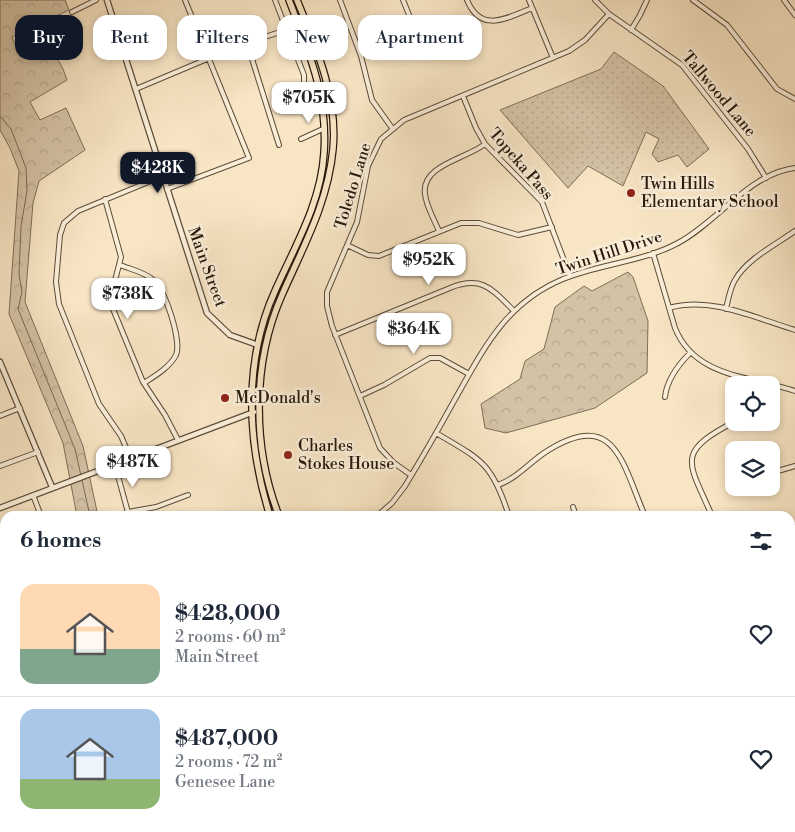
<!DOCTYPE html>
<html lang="en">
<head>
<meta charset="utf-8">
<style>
	:root { --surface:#fff; --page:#f6f6f7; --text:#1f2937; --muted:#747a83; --line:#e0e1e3; --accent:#111827 }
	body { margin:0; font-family:"Libre Bodoni",serif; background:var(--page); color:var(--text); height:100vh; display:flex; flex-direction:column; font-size:19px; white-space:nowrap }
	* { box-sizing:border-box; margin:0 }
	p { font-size:16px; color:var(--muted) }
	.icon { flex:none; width:28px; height:28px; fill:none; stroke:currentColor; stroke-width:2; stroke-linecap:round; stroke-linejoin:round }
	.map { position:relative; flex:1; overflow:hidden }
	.sheet { position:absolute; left:0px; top:511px; width:795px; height:321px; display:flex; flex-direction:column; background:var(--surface); border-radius:15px 15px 0 0; box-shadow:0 2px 8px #0003 }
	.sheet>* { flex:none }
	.top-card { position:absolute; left:15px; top:15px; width:500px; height:45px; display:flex; gap:10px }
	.fabs { position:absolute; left:725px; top:376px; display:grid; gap:10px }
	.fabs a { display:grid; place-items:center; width:55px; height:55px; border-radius:10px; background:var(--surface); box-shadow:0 2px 8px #0003; font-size:25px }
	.price { position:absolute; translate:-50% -42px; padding:0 11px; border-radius:10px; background:#fff; color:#222; font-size:16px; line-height:32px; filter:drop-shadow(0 1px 2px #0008) }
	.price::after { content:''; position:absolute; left:50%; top:30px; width:15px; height:11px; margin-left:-8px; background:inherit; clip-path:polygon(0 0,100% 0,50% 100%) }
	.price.active { background:var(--accent); color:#fff }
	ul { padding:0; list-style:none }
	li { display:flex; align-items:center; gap:15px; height:125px; padding:0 20px }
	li+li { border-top:1px solid var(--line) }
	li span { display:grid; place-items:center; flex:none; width:140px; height:100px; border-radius:15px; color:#555 }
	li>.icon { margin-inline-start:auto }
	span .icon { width:60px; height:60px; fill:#fffc; stroke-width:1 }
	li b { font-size:21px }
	h2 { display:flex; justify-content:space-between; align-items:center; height:60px; padding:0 20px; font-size:21px }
	.tag { padding:0 18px; border-radius:15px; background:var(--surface); box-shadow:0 2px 8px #0003; font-size:18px; line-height:45px }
	.tag.active { background:var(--accent); color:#fff }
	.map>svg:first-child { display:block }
	.grass { fill:url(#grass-dots); stroke:#7e6e58 }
	.forest { fill:url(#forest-crowns); stroke:#7e6e58 }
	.pitch { fill:#d4c2a5; stroke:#7e6e58 }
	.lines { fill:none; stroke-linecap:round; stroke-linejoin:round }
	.stream { stroke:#7a6a55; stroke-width:1 }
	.minor-casing { stroke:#5b4c3a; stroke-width:6 }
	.tertiary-casing { stroke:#5b4c3a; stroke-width:7 }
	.primary-casing { stroke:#27190c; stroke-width:8 }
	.minor { stroke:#faeed9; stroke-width:4 }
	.tertiary { stroke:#faeed9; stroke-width:4.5 }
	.primary { stroke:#f8e5c4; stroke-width:5.5 }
	.poi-dot { fill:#8f2418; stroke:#faeed9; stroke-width:2 }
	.labels { text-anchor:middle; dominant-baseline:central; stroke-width:5; stroke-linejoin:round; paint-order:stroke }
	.street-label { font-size:16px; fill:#27190c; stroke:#faeed9 }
	.poi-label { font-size:16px; fill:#27190c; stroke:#faeed9; text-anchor:start }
</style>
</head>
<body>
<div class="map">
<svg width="795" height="832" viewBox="0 0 795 832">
	<defs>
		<pattern id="grass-dots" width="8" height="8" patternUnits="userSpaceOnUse" patternTransform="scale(1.25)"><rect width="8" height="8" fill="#d4c2a5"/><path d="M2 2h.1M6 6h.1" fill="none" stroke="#b6a68d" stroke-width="1.8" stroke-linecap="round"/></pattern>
		<pattern id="forest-crowns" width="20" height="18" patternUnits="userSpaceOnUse" patternTransform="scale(1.25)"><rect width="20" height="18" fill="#d4c2a5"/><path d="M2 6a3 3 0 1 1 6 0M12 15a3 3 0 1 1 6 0" fill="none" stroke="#b6a68d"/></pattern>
	</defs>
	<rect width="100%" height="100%" fill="#f8e5c4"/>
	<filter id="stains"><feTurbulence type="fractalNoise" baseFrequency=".004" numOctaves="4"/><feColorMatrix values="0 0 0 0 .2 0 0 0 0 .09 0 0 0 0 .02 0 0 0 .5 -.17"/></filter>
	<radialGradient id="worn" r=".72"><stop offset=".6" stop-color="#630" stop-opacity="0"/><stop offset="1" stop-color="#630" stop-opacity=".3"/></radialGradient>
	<path class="grass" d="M614,52L663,86L709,149L687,167L678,155L658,162L652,154L659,139L646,132L623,186L588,166L568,188L500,110L601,69Z"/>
	<path class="forest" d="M0,0H65L69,10L12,37L20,57L44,49C58,56 62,65 67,80L30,102L40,120L66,108L85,150L39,181L33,203L25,302L83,446L98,516H77L63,443L9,314L19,171L10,148L0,130Z
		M628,272L633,277L648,321L647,373L595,408L506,433L485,428L481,404L520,379L525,361L544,349L555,307L584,286L592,291Z"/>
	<path class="pitch" d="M795,709V743L790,745V711Z"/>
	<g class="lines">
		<path class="stream" d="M0,116L11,129L26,168L27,191L21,226L19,274L22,292L18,309L75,449L90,516"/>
		<defs>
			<path id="minor" d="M275,0L304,75V83
				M340,0L361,56L372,100L392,128
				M403,0L422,47
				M467,0C481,34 507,18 532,8
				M529,0L553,58
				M595,0L609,14L682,65L748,149L766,178
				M693,0L727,25L777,89L795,99
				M784,0L795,15
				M72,12L96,0
				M631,30L640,15L647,0
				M247,43L279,145
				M136,89L238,46L286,30
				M463,96L476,128L485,144L542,202L570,276
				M301,139L325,128
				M167,189L249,158L185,0
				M105,199L121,257L111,296L113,309L143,382L165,415L178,440
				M439,231C434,219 426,206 425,194C421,165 466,159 485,144
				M347,245L368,255L379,256L461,223H479L518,235L552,227
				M653,253L675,328C695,378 751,376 795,391
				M120,265C130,269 144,272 152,279C165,288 182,341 176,355C170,367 155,376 144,383
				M669,308C711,296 755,318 795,330
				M726,309C728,300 730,288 735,280C747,259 775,245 795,231
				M335,335L450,288C482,275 492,289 514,311
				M360,396L384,385L430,358H440L469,374
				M665,397C667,379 678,365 690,353
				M0,416L20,408
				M436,433C482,460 492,463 509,516
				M131,459L121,436L99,404L59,304L56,282L60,235L64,223L78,211L163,176
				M115,465L129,516
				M0,466L38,452
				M771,473L795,466
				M411,475L394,463L380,448L332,326L327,306V292L357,222L368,166L381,139L404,120L569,51L585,40L609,14
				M498,485C517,478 528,464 544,453C615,406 622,463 645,516
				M33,495L41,516
				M573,507L576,516
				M128,512L156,507L188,495
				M377,516L392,503L405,486C422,458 438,430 454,401C483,350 505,303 563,279C599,264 643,262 678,243C718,222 748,174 795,168
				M712,516C689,462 674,453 734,422
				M790,528L795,527
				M0,544L5,542
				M790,589L795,588
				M0,606L5,601
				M0,679L5,672
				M0,740L5,743
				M59,828L65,832
				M153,828L156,832
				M236,828L238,832
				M374,828L376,832
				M553,828L555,832
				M33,832L35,828
				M173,832L196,828
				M272,832L283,828"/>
			<path id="tertiary" d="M107,0L207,313L230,335L258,345
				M0,362L52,487
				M0,508L254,412"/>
			<path id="primary" d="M270,516C247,443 243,362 275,291C295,246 321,203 324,153C328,96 309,52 289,0
				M279,516C252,447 252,363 282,295C303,247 328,203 333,149C338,97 316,47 297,0
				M406,828L408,832
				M418,828L420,832"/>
		</defs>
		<use href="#minor" class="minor-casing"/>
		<use href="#tertiary" class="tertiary-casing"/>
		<use href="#primary" class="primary-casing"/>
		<use href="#minor" class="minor"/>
		<use href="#tertiary" class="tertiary"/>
		<use href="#primary" class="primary"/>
	</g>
	<g class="poi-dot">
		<circle cx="631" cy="193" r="5"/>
		<circle cx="225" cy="398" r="5"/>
		<circle cx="288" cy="455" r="5"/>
	</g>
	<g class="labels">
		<g class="street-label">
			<text transform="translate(719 94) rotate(50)">Tallwood Lane</text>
			<text transform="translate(521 164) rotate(49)">Topeka Pass</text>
			<text transform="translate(353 186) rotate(-73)">Toledo Lane</text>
			<text transform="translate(609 253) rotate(-18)">Twin Hill Drive</text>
			<text transform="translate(207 267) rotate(70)">Main Street</text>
		</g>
		<g class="poi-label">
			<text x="641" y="184">Twin Hills<tspan x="641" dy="18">Elementary School</tspan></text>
			<text x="235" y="398">McDonald's</text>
			<text x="298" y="446">Charles<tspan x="298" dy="18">Stokes House</tspan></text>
		</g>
	</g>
	<rect width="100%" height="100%" filter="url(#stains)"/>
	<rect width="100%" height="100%" fill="url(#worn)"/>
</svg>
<div class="fabs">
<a><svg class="icon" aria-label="locate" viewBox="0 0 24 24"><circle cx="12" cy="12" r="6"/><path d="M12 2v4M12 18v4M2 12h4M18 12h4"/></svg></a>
<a><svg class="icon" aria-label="layers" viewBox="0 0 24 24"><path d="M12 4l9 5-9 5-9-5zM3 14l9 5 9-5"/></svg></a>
</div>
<b class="price" style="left:309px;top:124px">$705K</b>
<b class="price active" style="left:158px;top:194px">$428K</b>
<b class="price" style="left:429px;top:286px">$952K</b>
<b class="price" style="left:128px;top:320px">$738K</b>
<b class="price" style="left:414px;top:355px">$364K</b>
<b class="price" style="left:133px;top:488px">$487K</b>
<div class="top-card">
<a class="tag active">Buy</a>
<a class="tag">Rent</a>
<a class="tag">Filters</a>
<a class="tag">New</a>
<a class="tag">Apartment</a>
</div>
<section class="sheet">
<h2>6 homes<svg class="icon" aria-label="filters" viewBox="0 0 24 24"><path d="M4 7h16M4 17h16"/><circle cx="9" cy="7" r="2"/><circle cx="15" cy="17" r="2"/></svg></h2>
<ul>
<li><span style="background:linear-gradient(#ffd9b3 65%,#7fa58c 0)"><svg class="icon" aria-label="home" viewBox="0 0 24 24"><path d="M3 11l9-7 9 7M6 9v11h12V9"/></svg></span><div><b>$428,000</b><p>2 rooms · 60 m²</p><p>Main Street</p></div><svg class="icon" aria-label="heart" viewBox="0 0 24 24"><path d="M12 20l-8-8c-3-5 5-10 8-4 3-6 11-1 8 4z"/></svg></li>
<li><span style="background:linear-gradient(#a9c7e8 70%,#8fb573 0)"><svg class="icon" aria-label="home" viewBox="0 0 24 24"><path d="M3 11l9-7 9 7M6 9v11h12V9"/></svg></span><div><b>$487,000</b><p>2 rooms · 72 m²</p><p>Genesee Lane</p></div><svg class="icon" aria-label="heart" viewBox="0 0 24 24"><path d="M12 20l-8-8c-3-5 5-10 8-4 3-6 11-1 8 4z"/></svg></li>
</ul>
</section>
</div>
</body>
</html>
